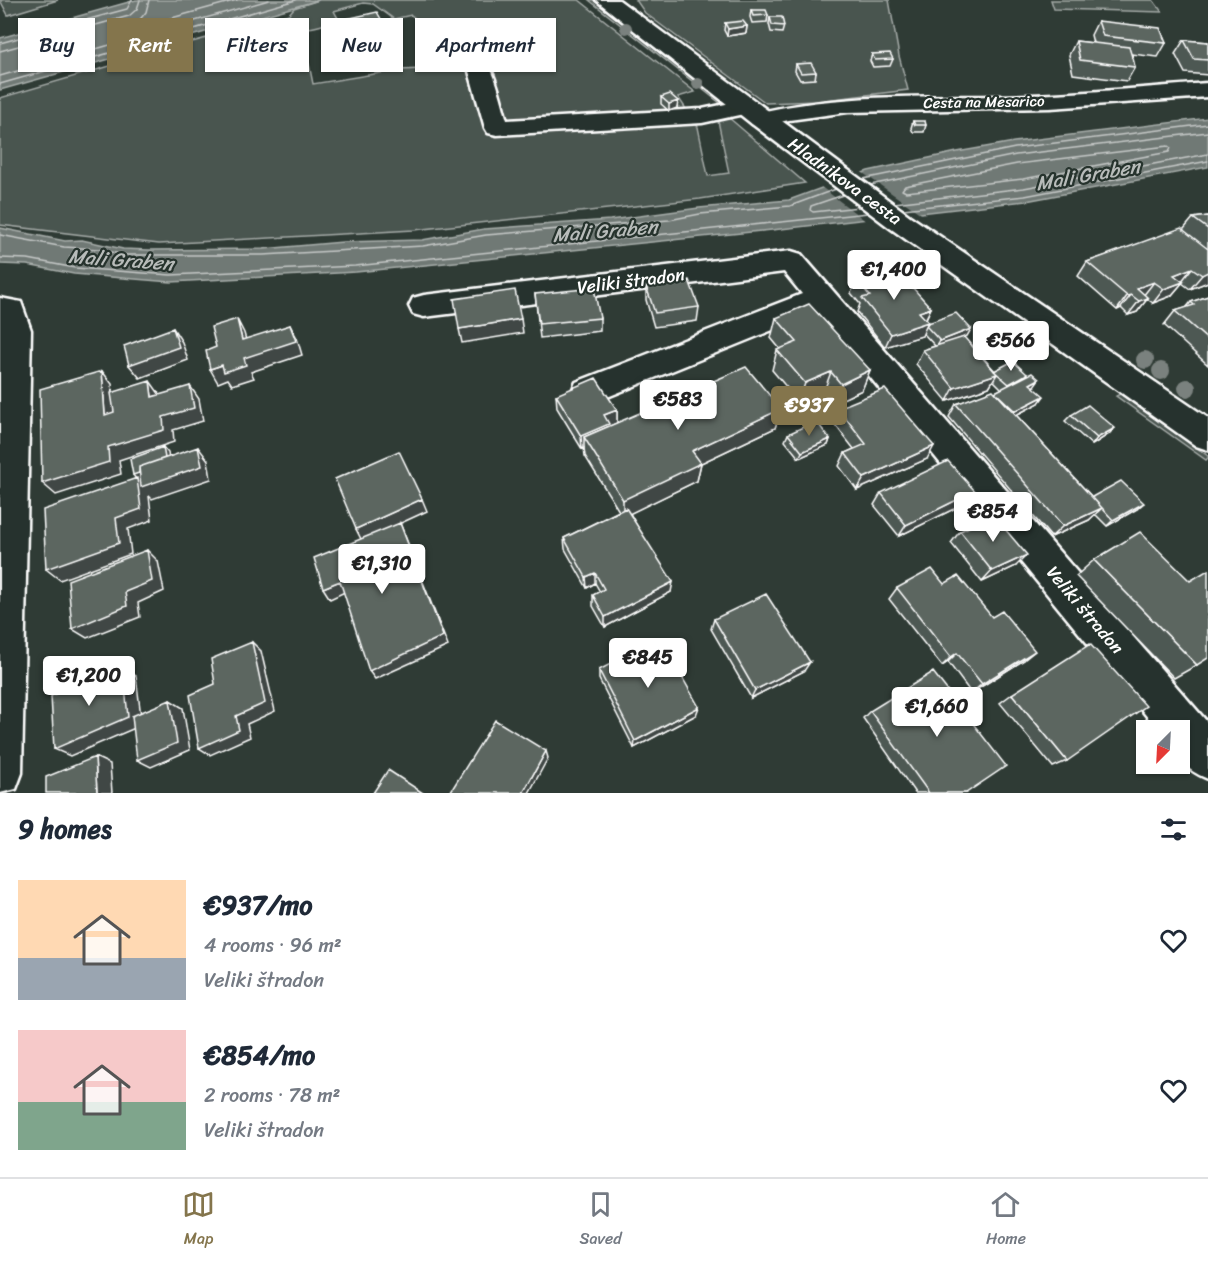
<!DOCTYPE html>
<html lang="en">
<head>
<meta charset="utf-8">
<style>
	:root { --surface:#fff; --page:#f6f6f7; --text:#1f2937; --muted:#747a83; --line:#e0e1e3; --accent:#84754c }
	body { margin:0; font-family:Sriracha,sans-serif; background:var(--page); color:var(--text); height:100vh; display:flex; flex-direction:column; font-size:22px; white-space:nowrap }
	* { box-sizing:border-box; margin:0 }
	p { font-size:20px; color:var(--muted) }
	.icon { flex:none; width:33px; height:33px; fill:none; stroke:currentColor; stroke-width:2; stroke-linecap:round; stroke-linejoin:round }
	.map { position:relative; height:793px; overflow:hidden }
	.sheet { display:flex; flex-direction:column; background:var(--surface); flex:1 }
	.sheet>* { flex:none }
	.top-card { position:absolute; left:18px; top:18px; width:600px; height:54px; display:flex; gap:12px }
	.needle { width:39px; rotate:204deg }
	.fabs { position:absolute; left:1136px; top:720px; display:grid; gap:12px }
	.fabs a { display:grid; place-items:center; width:54px; height:54px; border-radius:0px; background:var(--surface); box-shadow:0 2px 4px #0004; font-size:30px }
	.price { position:absolute; translate:-50% -51px; padding:0 14px; border-radius:6px; background:#fff; color:#222; font-size:20px; line-height:39px; filter:drop-shadow(0 2px 3px #0008) }
	.price::after { content:''; position:absolute; left:50%; top:36px; width:18px; height:14px; margin-left:-9px; background:inherit; clip-path:polygon(0 0,100% 0,50% 100%) }
	.price.active { background:var(--accent); color:#fff }
	ul { padding:0; list-style:none }
	li { display:flex; align-items:center; gap:18px; height:150px; padding:0 18px }
	li span { display:grid; place-items:center; flex:none; width:168px; height:120px; border-radius:0px; color:#555 }
	li>.icon { margin-inline-start:auto }
	span .icon { width:72px; height:72px; fill:#fffc; stroke-width:1 }
	li b { font-size:26px }
	h2 { display:flex; justify-content:space-between; align-items:center; height:72px; padding:0 18px; font-size:26px }
	.tag { padding:0 21px; border-radius:0px; background:var(--surface); box-shadow:0 2px 4px #0004; font-size:21px; line-height:54px }
	.tag.active { background:var(--accent); color:#fff }
	.tab-bar { display:flex; justify-content:space-around; align-items:center; height:84px; border-top:2px solid var(--line); background:var(--surface); font-size:16px; color:var(--muted) }
	.tab-bar a { display:grid; justify-items:center; gap:3px }
	.tab-bar .active { color:var(--accent) }
	.map>svg:first-child { display:block }
	.green { fill:#4a544f; stroke:#a4aaa7; stroke-width:1.5; fill-rule:evenodd }
	.water { fill:#707975; stroke:#a9afac; stroke-width:1.5 }
	.pier { fill:#2f3b35 }
	.lines { fill:none; stroke-linecap:round; stroke-linejoin:round }
	.shore { stroke:#c6c9c8; stroke-width:1.5 }
	.minor-casing { stroke:#fff; stroke-width:5 }
	.major-casing { stroke:#fff; stroke-width:5 }
	.minor { fill:#26332d; fill-rule:evenodd }
	.major { fill:#26332d; fill-rule:evenodd }
	.tree { fill:#7a817e }
	.wall { fill:#4e5853; stroke:#fff; stroke-width:1.5 }
	.shaded-wall { fill:#404744; stroke:#fff; stroke-width:1.5 }
	.building { fill:#5b6661; stroke:#fff; stroke-width:1.5 }
	.labels { text-anchor:middle; dominant-baseline:central; stroke-width:4.5; stroke-linejoin:round; paint-order:stroke }
	.far-street-label { font-size:15px; fill:#fff; stroke:#26332d }
	.street-label { font-size:18px; fill:#fff; stroke:#26332d }
	.water-label { font-size:20px; font-style:italic; fill:#b8bcba; stroke:#26332d }
</style>
</head>
<body>
<div class="map">
<svg width="1208" height="793" viewBox="0 0 1208 793">
	<rect width="100%" height="100%" fill="#2f3b35"/>
	<filter id="ink" filterUnits="userSpaceOnUse"><feTurbulence type="fractalNoise" baseFrequency=".0167" numOctaves="2"/><feDisplacementMap in="SourceGraphic" scale="12" xChannelSelector="R" yChannelSelector="G"/><feConvolveMatrix kernelMatrix="1 2 1 2 8 2 1 2 1" color-interpolation-filters="sRGB"/></filter>
	<g filter="url(#ink)">
		<path class="green" d="M0,0H58L8,15Z
			M319,0H579L695,92L678,97L698,127L708,176L729,173L718,121L728,117L805,183L700,199L414,230L159,244L0,225V98L289,14L294,8ZM363,3L373,4L394,19L411,15L440,37L463,43L470,67L399,70L313,84L309,64L295,65L290,23C312,33 317,25 339,20L334,11Z
			M589,0H594L722,100L724,106Z
			M636,0H889L899,56L908,90L816,101L766,103L645,13Z
			M1051,0H1153L1162,12L1054,9Z
			M1120,394L1208,456V458L1206,460L1116,396Z"/>
		<path class="water" d="M136,0H319L0,90V38Z
			M1208,118V167L1026,201L772,230L356,272L171,282L74,274L27,265L0,264V228L65,241L82,240L123,249L149,250L263,249L343,242L422,240L484,229L610,220L699,208L789,200L868,171L957,152L1014,142Z"/>
		<path class="pier" d="M860,171L924,216L867,222L820,186Z"/>
		<g class="lines">
			<path class="shore" d="M149,0L146,12L137,23L139,27L237,0
				M0,43L127,9L132,0
				M0,51L129,16L137,9L140,0
				M0,76L269,0
				M0,84L296,0
				M1168,146L1171,148L1169,152L1023,179L906,192L902,190L905,186L1017,164Z
				M863,179L1015,148L1208,124
				M870,185L1016,155L1208,132
				M843,195L811,206L810,210L813,212L859,207
				M894,203L1024,188L1208,154
				M903,209L1025,196L1208,161
				M0,235L64,247L99,249L123,255H263L423,246L486,235L669,220L700,214L790,206L836,189
				M73,254L98,256L101,260L98,263L73,260L70,257Z
				M0,258L28,259L75,268L171,275L355,266L868,213"/>
			<defs>
				<path id="minor" d="M459,40C493,49 498,91 507,120L702,109L745,100L753,102L757,107L753,112L702,123L497,135L488,133L485,128L467,64L448,47L451,42Z
					M1208,83V97L1050,108L848,112L789,120L761,126L752,124L749,119L752,114C834,94 915,97 998,96C1068,95 1138,88 1208,83Z
					M791,251L801,254L1208,723V779C1180,767 1179,759 1179,730H1158L817,312L600,400L588,404L576,400L572,391L576,382L802,294L784,272L424,317L413,314L409,306L413,298L424,295Z
					M0,298L21,302L31,330L22,773L16,789L0,793Z"/>
				<path id="major" d="M596,0H619L910,216L1208,418V450L1196,446L890,228L752,124Z"/>
			</defs>
			<use href="#minor" class="minor-casing"/>
			<use href="#major" class="major-casing"/>
			<use href="#minor" class="minor"/>
			<use href="#major" class="major"/>
		</g>
		<g class="tree">
			<circle cx="626" cy="28" r="6"/>
			<circle cx="453" cy="30" r="6"/>
			<circle cx="698" cy="84" r="6"/>
			<circle cx="1145" cy="360" r="9"/>
			<circle cx="1161" cy="371" r="9"/>
			<circle cx="1187" cy="388" r="9"/>
		</g>
		<path class="wall" d="M751,10L768,15L767,22L752,23L750,17Z
			M770,17L784,26L782,33L771,32L769,24Z
			M337,21L395,52L384,55L386,61L357,68L341,35Z
			M1098,21L1166,43L1158,57L1132,54L1135,67L1127,81L1073,74L1069,55L1076,41L1093,43L1091,35Z
			M725,23L747,26L746,33L727,36L724,30Z
			M1184,40L1208,42V75L1185,73L1175,54Z
			M872,54L893,59L890,66L873,67L870,61Z
			M796,64L816,72L815,79L800,80L795,71Z
			M661,97L677,108L669,111L661,104Z
			M913,121L926,125L924,132H913L911,128Z
			M1208,216V282L1190,289L1182,283L1171,296L1153,303L1147,299L1137,312L1128,315L1121,308L1117,310L1078,276L1087,262L1183,230L1193,218Z
			M856,279L931,308L926,319L928,322L971,329L967,336L965,337L995,371L1027,374L1024,377L1034,386H1033L1039,403L1016,415L1092,497L1137,509L1107,526L1095,514L1089,520L1051,537L949,417L956,404L995,392L1002,389L993,380L989,387L947,401L916,364L923,350L935,346L923,333L922,336L885,347L857,312L860,304L851,293Z
			M646,286L699,307L697,321L654,327L646,300Z
			M535,294L600,318V331L540,338Z
			M1208,296V365L1164,325L1175,311L1186,308L1191,302Z
			M776,318L870,370L862,390L834,403L824,391L799,402L772,370L777,350L780,349L771,338Z
			M556,395L617,410V423L781,409L775,428L701,463L697,481L630,513L671,592L605,627L593,606V595L600,592L595,583L587,588L565,549L564,538L619,511L585,456L584,448L582,449L557,408Z
			M838,408L927,459L857,490L839,466L845,453L854,449L832,421Z
			M1071,415L1109,434L1092,445L1065,421Z
			M788,434L830,439L828,445L799,458L785,441Z
			M881,493L966,503L899,536L874,505Z
			M960,531L1016,566L982,582L951,543Z
			M1094,560L1197,665L1174,678L1076,576Z
			M944,584L1024,660L971,693L948,662L942,666L889,599L897,588Z
			M714,619L804,671L751,698L711,629Z
			M599,670L696,715L634,748L599,679Z
			M1012,694L1067,761L1053,767L1000,703Z
			M870,711L966,793H915L863,718Z"/>
		<path class="shaded-wall" d="M747,26L746,33L727,36L728,29Z
			M392,38L395,52L384,55L386,61L357,68L353,54L379,41Z
			M678,101L677,108L669,111V104Z
			M1192,268L1181,282L1174,275Z
			M1208,271V282L1190,289L1202,275Z
			M1154,282L1143,296L1137,288Z
			M1183,282L1171,296L1153,303L1164,289Z
			M1131,295L1121,308L1117,310L1127,296Z
			M1148,298L1137,312L1128,315L1139,301Z
			M931,308L924,322L919,312Z
			M237,319L244,333L250,354L242,340Z
			M521,319L523,333L462,343L459,329Z
			M928,322L922,336L885,347L891,334Z
			M290,325L297,338L302,355L251,372L254,378L232,385L228,379L218,383L210,369L244,358Z
			M173,328L182,342L188,360L140,378L129,365Z
			M971,329L967,336L936,348L940,341Z
			M870,370L862,390L834,403L841,384Z
			M102,371L112,384L116,428L105,415Z
			M831,372L824,391L799,402L805,383Z
			M997,374L989,387L947,401L954,388Z
			M1027,374L1022,381L1004,391L1009,384Z
			M1039,379L1034,386L1025,390L1030,384Z
			M150,381L160,395L152,397Z
			M190,386L199,399L203,421L173,430L174,442L119,460L121,474L56,495L42,483L163,417Z
			M1044,396L1039,403L1010,418L1015,411Z
			M781,409L775,428L701,463L697,481L623,517V500L692,451Z
			M617,410V423L584,437V448L582,449L581,436L604,415Z
			M1115,428L1109,434L1092,445L1097,438Z
			M830,439L828,445L799,458L802,452Z
			M934,446L927,459L857,490L864,478Z
			M163,447L168,453L171,470L198,447L208,460L211,479L152,499L149,496L152,520L128,529L131,554L60,580L46,569L116,518L137,480L133,475Z
			M975,491L966,503L899,536L906,525Z
			M422,499L427,511L362,541L356,529Z
			M1144,503L1137,509L1107,526L1113,520Z
			M1102,508L1089,520L1051,537L1063,526Z
			M400,523L448,646L375,679L369,671Z
			M147,550L158,561L164,591L138,603L140,617L87,638L72,629L125,592Z
			M1027,555L1016,566L982,582L992,571Z
			M595,573V583L587,588L586,577Z
			M340,581L347,591L330,599L323,588Z
			M673,582L671,592L605,627V617Z
			M252,642L261,651L275,711L247,724L250,737L210,755L199,748L236,716Z
			M1035,651L1024,660L971,693L982,684Z
			M957,653L948,662L942,666L951,657Z
			M810,662L804,671L751,698L755,690Z
			M123,667L136,676L142,725L70,756L54,749Z
			M170,700L183,708L190,750L151,767L137,760Z
			M699,707L696,715L634,748L635,741Z
			M546,751L548,758L529,793H523Z
			M95,757L110,764L112,793H97Z"/>
		<path class="building" d="M751,10H766L768,15L753,16Z
			M377,12L392,38L379,41L382,47L353,54L337,21Z
			M770,17H782L784,26L772,25Z
			M743,21L747,26L728,29L725,23Z
			M1098,21L1160,28L1166,43L1103,36Z
			M1184,40L1208,42V60L1194,59Z
			M1076,41L1129,47L1135,67L1080,60Z
			M890,53L893,59L875,60L872,54Z
			M811,63L816,72L801,73L796,64Z
			M670,94L678,101L669,104L661,97Z
			M913,121H925L926,125H915Z
			M1208,216V229L1193,218Z
			M1181,228L1208,249V272L1202,275L1192,268L1174,275L1183,282L1164,289L1154,282L1137,288L1148,298L1139,301L1131,295L1127,296L1087,262Z
			M895,268L931,308L919,312L928,322L891,334L862,298L870,296L856,279Z
			M689,280L699,307L655,313L646,286Z
			M594,288L600,318L539,324L535,294Z
			M515,290L521,319L459,329L454,299Z
			M1208,296V340L1175,311L1194,305L1191,302Z
			M809,304L870,370L841,384L831,372L805,383L777,350L797,342L776,318Z
			M956,313L971,329L940,341L926,326L928,323Z
			M237,319L242,340L290,325L296,341L244,358L246,365L224,372L222,365L210,369L206,351L216,347L211,327Z
			M173,328L179,347L129,365L124,346Z
			M964,337L997,374L954,388L923,350Z
			M1013,361L1027,374L1009,384L994,371Z
			M746,367L781,409L692,451L701,463L623,500L584,437Z
			M102,371L105,415L114,412L111,393L150,381L152,397L190,386L194,408L163,417L164,430L108,447L109,462L42,483L40,389Z
			M1032,373L1039,379L1030,384L1044,396L1015,411L995,392Z
			M596,378L617,410L604,415L609,424L581,436L556,395Z
			M885,389L934,446L864,478L845,453L866,444L838,408Z
			M993,390L1102,508L1063,526L956,404Z
			M1088,405L1115,428L1097,438L1071,415Z
			M816,421L830,439L802,452L788,434Z
			M163,447L165,458L139,467V473L133,475L130,459Z
			M198,447L202,466L141,487L139,467Z
			M399,451L422,499L356,529L335,479Z
			M948,461L975,491L906,525L881,493Z
			M137,478L141,509L116,518L119,543L46,569L43,510Z
			M1121,481L1144,503L1113,520L1092,497Z
			M626,508L673,582L605,617L593,595L604,589L595,573L586,577L564,538Z
			M994,516L1027,555L992,571L960,531Z
			M400,523L443,636L369,671L340,581L323,588L314,558Z
			M1140,532L1190,581L1208,570V658L1197,665L1094,560Z
			M147,550L152,581L125,592L127,606L72,629L68,580Z
			M932,569L944,584L958,576L992,617L1002,611L1035,651L982,684L957,653L951,657L897,588Z
			M766,594L810,662L755,690L714,619Z
			M660,638L699,707L635,741L599,670Z
			M252,642L265,703L236,716L239,730L199,748L190,695L215,684L211,659Z
			M1090,644L1146,706L1067,761L1012,694Z
			M123,667L128,717L54,749L51,696Z
			M933,672L1006,766L966,793H929L870,711Z
			M170,700L177,743L137,760L132,716Z
			M495,720L546,751L523,793H455L451,791Z
			M95,757L97,793H46V777Z
			M388,770L423,793H373Z"/>
	</g>
	<g class="labels">
		<g class="far-street-label">
			<text transform="translate(984 102) rotate(-1)">Cesta na Mesarico</text>
		</g>
		<g class="street-label">
			<text transform="translate(845 181) rotate(36)">Hladnikova cesta</text>
			<text transform="translate(631 281) rotate(-7)">Veliki štradon</text>
			<text transform="translate(1085 610) rotate(50)">Veliki štradon</text>
		</g>
		<g class="water-label">
			<text transform="translate(1088 175) rotate(-10)">Mali Graben</text>
			<text transform="translate(605 231) rotate(-5)">Mali Graben</text>
			<text transform="translate(121 260) rotate(4)">Mali Graben</text>
		</g>
	</g>
</svg>
<div class="fabs">
<a><svg class="needle" viewBox="-14 -14 28 28"><path d="M0-13l5 13h-10z" fill="#e53935"/><path d="M0 13l5-13h-10z" fill="#747a83"/></svg></a>
</div>
<b class="price" style="left:894px;top:301px">€1,400</b>
<b class="price" style="left:1011px;top:372px">€566</b>
<b class="price" style="left:678px;top:431px">€583</b>
<b class="price active" style="left:809px;top:437px">€937</b>
<b class="price" style="left:993px;top:543px">€854</b>
<b class="price" style="left:382px;top:595px">€1,310</b>
<b class="price" style="left:648px;top:689px">€845</b>
<b class="price" style="left:89px;top:707px">€1,200</b>
<b class="price" style="left:937px;top:738px">€1,660</b>
<div class="top-card">
<a class="tag">Buy</a>
<a class="tag active">Rent</a>
<a class="tag">Filters</a>
<a class="tag">New</a>
<a class="tag">Apartment</a>
</div>
</div>
<section class="sheet">
<h2>9 homes<svg class="icon" aria-label="filters" viewBox="0 0 24 24"><path d="M4 7h16M4 17h16"/><circle cx="9" cy="7" r="2"/><circle cx="15" cy="17" r="2"/></svg></h2>
<ul>
<li><span style="background:linear-gradient(#ffd9b3 65%,#9aa5b1 0)"><svg class="icon" aria-label="home" viewBox="0 0 24 24"><path d="M3 11l9-7 9 7M6 9v11h12V9"/></svg></span><div><b>€937/mo</b><p>4 rooms · 96 m²</p><p>Veliki štradon</p></div><svg class="icon" aria-label="heart" viewBox="0 0 24 24"><path d="M12 20l-8-8c-3-5 5-10 8-4 3-6 11-1 8 4z"/></svg></li>
<li><span style="background:linear-gradient(#f6c9c9 60%,#7fa58c 0)"><svg class="icon" aria-label="home" viewBox="0 0 24 24"><path d="M3 11l9-7 9 7M6 9v11h12V9"/></svg></span><div><b>€854/mo</b><p>2 rooms · 78 m²</p><p>Veliki štradon</p></div><svg class="icon" aria-label="heart" viewBox="0 0 24 24"><path d="M12 20l-8-8c-3-5 5-10 8-4 3-6 11-1 8 4z"/></svg></li>
</ul>
</section>
<nav class="tab-bar">
<a class="active"><svg class="icon" aria-label="map" viewBox="0 0 24 24"><path d="M3 6l6-2 6 2 6-2v14l-6 2-6-2-6 2zM9 4v14M15 6v14"/></svg>Map</a>
<a><svg class="icon" aria-label="saved" viewBox="0 0 24 24"><path d="M7 4h10v16l-5-4-5 4z"/></svg>Saved</a>
<a><svg class="icon" aria-label="home" viewBox="0 0 24 24"><path d="M3 11l9-7 9 7M6 9v11h12V9"/></svg>Home</a>
</nav>
</body>
</html>
